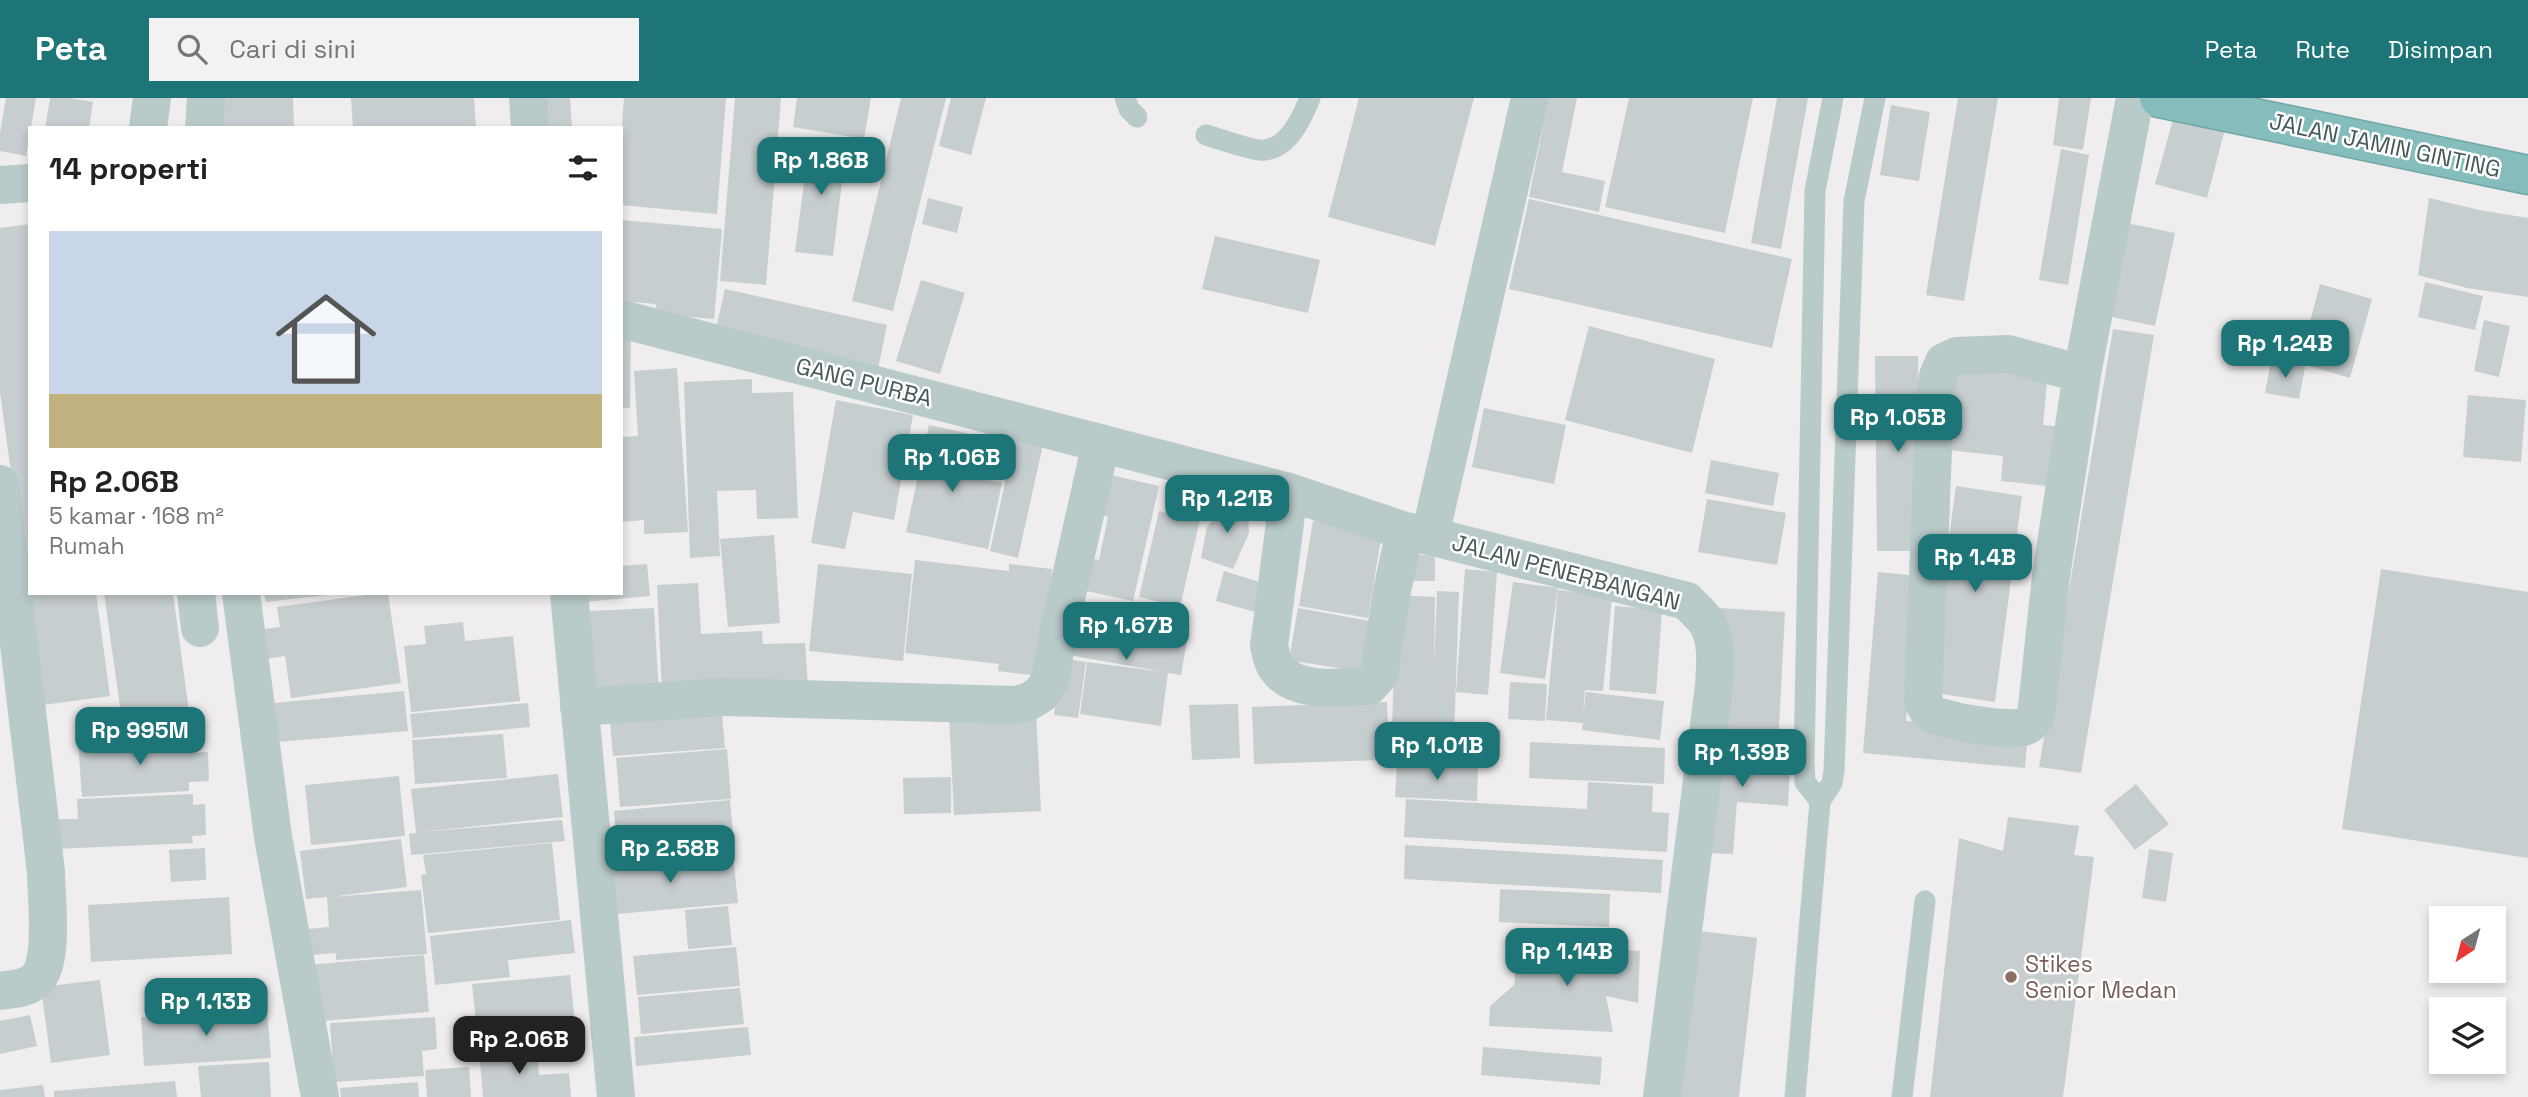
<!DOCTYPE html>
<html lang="id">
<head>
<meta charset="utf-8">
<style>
	:root { --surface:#fff; --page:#f2f2f2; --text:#222; --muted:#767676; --accent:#1e7577 }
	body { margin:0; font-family:"Space Grotesk",sans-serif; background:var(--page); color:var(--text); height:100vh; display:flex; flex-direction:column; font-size:26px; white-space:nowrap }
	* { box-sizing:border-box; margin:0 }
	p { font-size:23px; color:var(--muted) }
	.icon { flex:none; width:38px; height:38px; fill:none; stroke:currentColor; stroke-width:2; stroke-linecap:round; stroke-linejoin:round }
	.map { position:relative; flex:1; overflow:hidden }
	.side { position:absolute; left:28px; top:28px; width:595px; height:469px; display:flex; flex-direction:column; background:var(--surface); border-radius:0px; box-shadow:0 4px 10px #0003 }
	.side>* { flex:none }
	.needle { width:46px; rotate:216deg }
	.tools { position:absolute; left:2429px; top:808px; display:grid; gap:14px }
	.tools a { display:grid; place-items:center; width:77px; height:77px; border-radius:0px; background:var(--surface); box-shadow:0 4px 10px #0003; font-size:35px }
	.price { position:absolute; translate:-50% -60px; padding:0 16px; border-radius:14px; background:var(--accent); color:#fff; font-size:23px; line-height:46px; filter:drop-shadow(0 2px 4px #0008) }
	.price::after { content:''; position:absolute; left:50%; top:42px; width:21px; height:16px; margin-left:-10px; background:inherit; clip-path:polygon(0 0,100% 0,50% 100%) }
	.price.current { background:#222; color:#fff }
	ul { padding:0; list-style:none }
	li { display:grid; align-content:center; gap:14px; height:371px; padding:0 21px }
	li span { display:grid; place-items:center; height:217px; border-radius:0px; color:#555 }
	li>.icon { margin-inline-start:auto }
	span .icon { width:126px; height:126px; fill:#fffc; stroke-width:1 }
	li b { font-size:30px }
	h2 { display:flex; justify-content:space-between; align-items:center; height:84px; padding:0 21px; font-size:30px }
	header { display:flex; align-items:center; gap:42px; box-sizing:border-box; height:98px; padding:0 35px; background:var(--accent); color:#fff }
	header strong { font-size:33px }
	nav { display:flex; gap:38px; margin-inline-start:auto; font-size:24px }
	.search { width:490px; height:63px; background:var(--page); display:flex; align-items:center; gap:18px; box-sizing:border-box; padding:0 24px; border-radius:0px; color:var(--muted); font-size:26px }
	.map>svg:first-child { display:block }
	.building { fill:#c7cecf }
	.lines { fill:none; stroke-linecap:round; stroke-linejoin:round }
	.highway-casing { stroke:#6fa8a7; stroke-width:41 }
	.lane { stroke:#b8cac9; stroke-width:21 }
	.street { stroke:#b8cac9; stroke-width:38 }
	.highway { stroke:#84bdbb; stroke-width:38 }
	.education-dot { fill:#8d6e63; stroke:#fff; stroke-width:2.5 }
	.labels { text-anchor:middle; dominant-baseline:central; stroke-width:5; stroke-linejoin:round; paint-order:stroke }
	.street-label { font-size:23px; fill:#455a59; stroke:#fff }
	.education-label { font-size:23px; fill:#785e54; stroke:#fff; text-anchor:start }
</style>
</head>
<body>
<header>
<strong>Peta</strong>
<div class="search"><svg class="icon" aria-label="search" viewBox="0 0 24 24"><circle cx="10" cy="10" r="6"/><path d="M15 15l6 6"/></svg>Cari di sini</div>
<nav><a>Peta</a><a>Rute</a><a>Disimpan</a></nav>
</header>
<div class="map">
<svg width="2528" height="999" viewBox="0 0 2528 999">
	<rect width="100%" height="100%" fill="#f0edee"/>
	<path class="building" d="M6,0H36L26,58L0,53V35Z
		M50,0H70L93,4L89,30H45Z
		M212,0H293L294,30H212Z
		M351,0H474L476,30H353Z
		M538,0H570L572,30H540Z
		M624,0H726L717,116L621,107V38Z
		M735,0H781L766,187L720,183Z
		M797,0H871L864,41L793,29Z
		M901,0H946L893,213L852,203Z
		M951,0H986L971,57L939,48Z
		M1359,0H1474L1435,148L1328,119Z
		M1549,0H1577L1562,74L1605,83L1599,114L1529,99Z
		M1629,0H1753L1725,135L1605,109Z
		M1777,0H1808L1781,151L1751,145Z
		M1958,0H1998L1964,203L1926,197Z
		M2059,0H2091L2083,52L2053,47Z
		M1891,7L1930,14L1919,83L1880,77Z
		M2174,18L2225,31L2207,100L2155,86Z
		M810,39L847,43L833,158L795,154Z
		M2061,51L2089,57L2068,187L2039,182Z
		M928,100L963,109L957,135L922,126Z
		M2429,100L2479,112L2528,120V199L2467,190L2418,177Z
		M1529,101L1792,161L1772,250L1509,191Z
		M621,122L722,131L714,221L655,216L656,206L621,203Z
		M2122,124L2175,135L2155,228L2102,217Z
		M30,126V495H96L110,598L43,607L0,294V130Z
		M1215,138L1320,162L1308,215L1202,191Z
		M921,182L965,195L940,276L896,263Z
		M2425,184L2483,198L2475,232L2418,219Z
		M2320,186L2372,201L2350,280L2299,265Z
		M725,191L887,227L878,271L715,235Z
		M2484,222L2510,228L2499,279L2474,273Z
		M621,226L631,227L630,310H621Z
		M1589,228L1715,261L1692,355L1565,322Z
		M2113,231L2154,237L2081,675L2039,669Z
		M1875,258H1918L1921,453H1877Z
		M1949,262L2048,274L2043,327L2063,329L2056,389L2001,383L2003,358L1939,351Z
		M2271,263L2305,269L2299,301L2265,295Z
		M677,270L688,434L644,436V422L621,424V339L638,338L634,273Z
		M752,281V295L793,294L798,420L757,421L756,392L717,393L720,458L690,460L684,284Z
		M2468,297L2526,302L2521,364L2463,359Z
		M836,302L913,317L894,422L853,414L845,451L811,445Z
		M1484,310L1566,327L1554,386L1472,369Z
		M1018,326L1046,333L1018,460L990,453Z
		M929,327L971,336L963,377L1002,385L988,451L906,434Z
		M1711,362L1779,375L1773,408L1705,395Z
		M1102,375L1159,388L1133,503L1077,491L1084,459L1099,462L1108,419L1094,416Z
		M1956,388L2022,398L1995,604L1928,594Z
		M1238,401L1248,413L1249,435L1233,471L1201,460L1207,429L1223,408Z
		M1707,401L1786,415L1777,467L1698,454Z
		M1159,413L1200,422L1180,509L1139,499Z
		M1313,423L1382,435L1368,520L1299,508Z
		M774,437L780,525L728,529L720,441Z
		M1407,457H1435V483H1407Z
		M915,462L1009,473V466L1052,471L1040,578L998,573L999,566L905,555Z
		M647,466L650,498L583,504L582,495H621V468Z
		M818,466L912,476L903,563L809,553Z
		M1465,471L1497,474L1488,597L1456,594Z
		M2381,471L2528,494V760L2342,731Z
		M1224,473L1263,485L1255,514L1216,503Z
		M1878,474L1918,478L1906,623L2028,634L2025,670L1863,655Z
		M1513,484L1558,490L1545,581L1500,575Z
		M698,485L701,536L762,533L763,546L805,545L808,588L662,595L657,487Z
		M1558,492L1612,498L1603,593L1585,592L1583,619L1586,594L1664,603L1660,642L1582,632L1583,625L1546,622Z
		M1437,493L1459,494L1454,641L1432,640V632L1392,630L1396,497L1435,499L1434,568Z
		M104,495H173L191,628L124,637Z
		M264,495H326V497L266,504Z
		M381,495H388L401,585L291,600L285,558L253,563L248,533L280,529L277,509Z
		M1072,505L1190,526L1181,577L1168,575L1161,628L1080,616L1087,564L1164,574L1063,556Z
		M1615,508L1662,512L1656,596L1609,592Z
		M654,510L659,598L594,602L589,513Z
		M1298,510L1370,523L1362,574L1289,562Z
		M1719,510L1785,514L1778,648L1713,645Z
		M463,524L465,543L513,538L520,603L411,614L404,548L426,546L424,528Z
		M1062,560L1086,564L1078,620L1054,617Z
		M1510,584L1547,586L1545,623L1508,621Z
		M404,593L408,633L278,644L274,605Z
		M1387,604L1388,635L1414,634L1416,661L1254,666L1252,609Z
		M528,605L530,629L413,640L410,616Z
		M721,605L725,650L613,658L609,613Z
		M1238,606L1240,660L1192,662L1189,607Z
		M1036,613L1041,713L954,717L949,617Z
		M1474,629L1501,632L1498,662L1471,659Z
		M503,636L507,680L415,686L412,642Z
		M186,638L187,655L208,654L209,683L189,684V693L82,699L78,644Z
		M1530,644L1665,650L1664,686L1529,680Z
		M1712,647L1791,653L1788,708L1737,704L1733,756L1705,755Z
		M727,651L731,701L620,709L616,660Z
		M1397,664L1478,669L1477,703L1395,699Z
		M558,676L563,719L421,734L562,722L565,743L411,757L409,736L416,735L411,691Z
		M399,678L405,738L311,747L305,687Z
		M951,679V715L904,716L903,680Z
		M1588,684L1653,688L1652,714L1669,715L1667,754L1404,739L1406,701L1587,711Z
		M2136,686L2169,726L2135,752L2104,712Z
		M193,696V707L205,706L206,737L192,738L193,745L54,751L53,721H78L77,701Z
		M730,702L735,756L618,766L614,713Z
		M2008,719L2079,728L2074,757L2094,759L2063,999H1930L1959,740L2003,753Z
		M401,741L407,789L330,799L421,792L427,856L336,862V855L311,857L308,831L329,829L327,799L306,801L300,753Z
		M552,745L560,822L428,835L421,777L426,776L423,757Z
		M1405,747L1663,762L1661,795L1404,781Z
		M205,750L206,782L171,784L169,752Z
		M2149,751L2173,755L2166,804L2142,800Z
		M733,758L738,805L607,817L603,769Z
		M1500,791L1610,796L1609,829L1499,824Z
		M229,799L232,856L91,864L88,807Z
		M728,808L732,847L688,851L685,812Z
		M571,822L575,855L508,862L510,879L435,887L430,838Z
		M1700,833L1757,840L1739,999H1681Z
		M1519,846L1640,853L1638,905L1606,898L1613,934L1489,928L1490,908L1514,887Z
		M736,849L740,888L637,897L633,858Z
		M424,857L429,914L312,924L307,867Z
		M570,877L577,944L479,953L472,886Z
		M100,882L110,957L51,965L41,889Z
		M740,890L744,926L641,936L638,899Z
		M267,912L271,960L144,968L141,919Z
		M30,917L37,948L0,956V923Z
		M435,919L437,951L422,953L424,978L334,984L330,925Z
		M748,929L751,957L636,968L634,939Z
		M537,949L539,977L569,975L571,999H483L479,954Z
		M1483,949L1602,959L1600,987L1481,977Z
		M269,964L271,999H201L198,968Z
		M469,969L471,999H427L425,972Z
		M175,983L177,999H54V993Z
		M418,984L419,999H341L340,990Z
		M43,987L45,999H0V992Z"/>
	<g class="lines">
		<defs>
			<path id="highway" d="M2159,0L2528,77"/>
		</defs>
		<use href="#highway" class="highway-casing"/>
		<path class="lane" d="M1125,0L1129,11L1137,19
			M1206,37C1217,40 1255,54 1265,52C1289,49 1302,20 1310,0
			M1820,703L1805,684L1804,665L1815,93L1833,0
			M1795,999L1820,703L1832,685L1834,673L1854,103L1875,0
			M1902,999L1925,803"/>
		<path class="street" d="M528,0L530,30
			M1530,0L1430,438L1687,503C1693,510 1702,517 1707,525C1718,543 1715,568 1714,588L1662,999
			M148,30L152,0
			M204,30L206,0
			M0,87L30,85
			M621,221L1289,394L1405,433L1430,438
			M2082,276L2008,256L1957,258L1944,264L1938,278L1935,300L1923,604C1925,607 1927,611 1929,614C1941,623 2009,634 2023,629C2030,627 2032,624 2036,618L2051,478L2082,276L2135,0
			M0,386L46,774C46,800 55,863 36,882C27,891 12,891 0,893
			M1289,394L1269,548C1271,554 1272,564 1276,569C1295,597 1341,589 1369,588L1379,577L1392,493L1405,433
			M196,495L200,530
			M241,495L273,739L320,999
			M569,495L616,999
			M579,609L724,599L1014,607L1028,604L1041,596L1050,582L1057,541L1101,345"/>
		<use href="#highway" class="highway"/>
	</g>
	<circle class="education-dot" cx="2011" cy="879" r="7"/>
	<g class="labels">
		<g class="street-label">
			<text transform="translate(2385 47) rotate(12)">JALAN JAMIN GINTING</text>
			<text transform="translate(864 284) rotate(14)">GANG PURBA</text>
			<text transform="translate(1566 474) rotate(15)">JALAN PENERBANGAN</text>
		</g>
		<g class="education-label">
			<text x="2025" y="866">Stikes<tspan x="2025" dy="26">Senior Medan</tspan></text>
		</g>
	</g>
</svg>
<div class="tools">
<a><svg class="needle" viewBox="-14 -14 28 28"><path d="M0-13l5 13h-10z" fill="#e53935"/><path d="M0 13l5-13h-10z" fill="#767676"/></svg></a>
<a><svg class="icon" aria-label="layers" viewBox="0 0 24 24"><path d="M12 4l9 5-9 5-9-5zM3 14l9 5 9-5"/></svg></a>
</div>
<b class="price" style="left:821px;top:99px">Rp 1.86B</b>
<b class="price" style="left:2285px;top:282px">Rp 1.24B</b>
<b class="price" style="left:1898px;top:356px">Rp 1.05B</b>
<b class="price" style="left:952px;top:396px">Rp 1.06B</b>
<b class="price" style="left:1227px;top:437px">Rp 1.21B</b>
<b class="price" style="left:1975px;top:496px">Rp 1.4B</b>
<b class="price" style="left:1126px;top:564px">Rp 1.67B</b>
<b class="price" style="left:140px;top:669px">Rp 995M</b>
<b class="price" style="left:1437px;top:684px">Rp 1.01B</b>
<b class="price" style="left:1742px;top:691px">Rp 1.39B</b>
<b class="price" style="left:670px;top:787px">Rp 2.58B</b>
<b class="price" style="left:1567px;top:890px">Rp 1.14B</b>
<b class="price" style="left:206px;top:940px">Rp 1.13B</b>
<b class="price current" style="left:519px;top:978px">Rp 2.06B</b>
<section class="side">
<h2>14 properti<svg class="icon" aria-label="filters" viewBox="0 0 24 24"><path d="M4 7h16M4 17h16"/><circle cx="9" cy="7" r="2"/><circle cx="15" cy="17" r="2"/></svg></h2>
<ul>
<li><span style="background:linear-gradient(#c9d6e8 75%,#c2b280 0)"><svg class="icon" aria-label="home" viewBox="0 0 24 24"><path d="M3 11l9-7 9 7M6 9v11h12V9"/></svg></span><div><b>Rp 2.06B</b><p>5 kamar · 168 m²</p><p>Rumah</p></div></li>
</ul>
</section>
</div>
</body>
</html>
